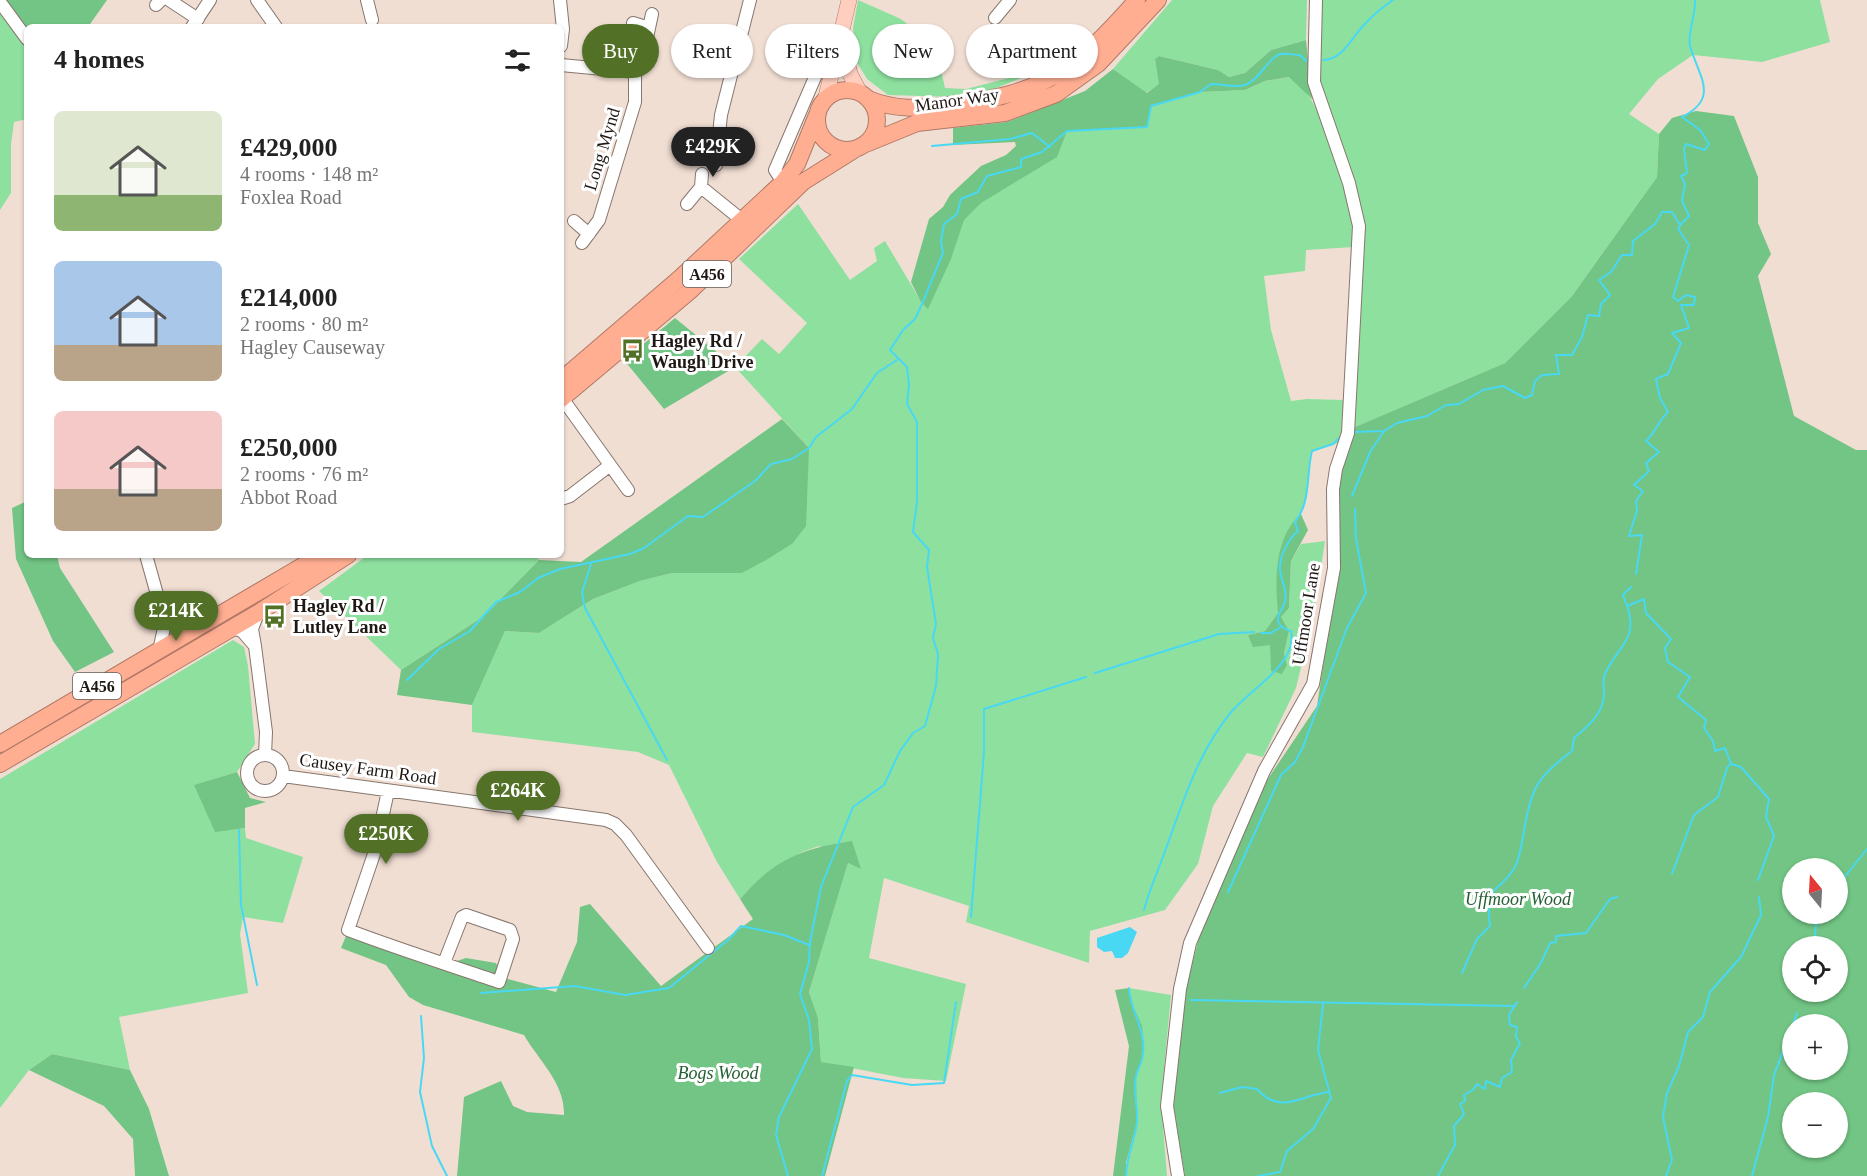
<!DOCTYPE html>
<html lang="en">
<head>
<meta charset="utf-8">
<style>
	:root { --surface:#fff; --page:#f2f2f2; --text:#222; --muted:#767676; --accent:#527026 }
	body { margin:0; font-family:Georgia,serif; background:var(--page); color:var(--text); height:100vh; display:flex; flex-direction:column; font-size:22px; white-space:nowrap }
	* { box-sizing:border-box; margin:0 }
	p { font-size:20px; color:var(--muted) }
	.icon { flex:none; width:33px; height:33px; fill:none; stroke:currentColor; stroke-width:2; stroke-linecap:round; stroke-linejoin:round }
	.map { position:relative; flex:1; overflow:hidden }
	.details { position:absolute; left:24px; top:24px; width:540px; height:534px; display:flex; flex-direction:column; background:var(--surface); border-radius:9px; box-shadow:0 2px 4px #0004 }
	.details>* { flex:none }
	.banner { position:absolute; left:582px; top:24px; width:570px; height:54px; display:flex; gap:12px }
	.needle { width:39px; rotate:342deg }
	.fabs { position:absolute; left:1782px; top:858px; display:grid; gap:12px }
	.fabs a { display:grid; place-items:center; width:66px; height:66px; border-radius:50%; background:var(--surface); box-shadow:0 2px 4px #0004; font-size:30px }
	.price { position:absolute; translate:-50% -51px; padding:0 14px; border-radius:21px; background:var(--accent); color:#fff; font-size:20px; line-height:39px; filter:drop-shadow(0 2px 3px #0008) }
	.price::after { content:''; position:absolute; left:50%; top:36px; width:18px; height:14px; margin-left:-9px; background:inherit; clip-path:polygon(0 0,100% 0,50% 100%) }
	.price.active { background:#222; color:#fff }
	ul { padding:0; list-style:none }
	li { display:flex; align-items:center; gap:18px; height:150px; padding:0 30px }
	li span { display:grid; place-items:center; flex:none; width:168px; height:120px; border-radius:9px; color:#555 }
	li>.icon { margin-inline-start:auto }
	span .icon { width:72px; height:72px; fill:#fffc; stroke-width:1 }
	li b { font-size:26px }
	h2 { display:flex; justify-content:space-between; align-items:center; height:72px; padding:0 30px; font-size:26px }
	.chip { padding:0 21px; border-radius:27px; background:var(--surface); box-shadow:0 2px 4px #0004; font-size:21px; line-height:54px }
	.chip.active { background:var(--accent); color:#fff }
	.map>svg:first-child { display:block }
	.green { fill:#8ee09f }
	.forest { fill:#72c584; fill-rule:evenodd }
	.water { fill:#49d8f4 }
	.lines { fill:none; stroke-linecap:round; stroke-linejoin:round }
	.stream { stroke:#49d8f4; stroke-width:2 }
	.minor-casing { stroke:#87766d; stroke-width:14 }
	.major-casing { stroke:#b07966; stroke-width:16 }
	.highway-casing { stroke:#b07966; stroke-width:18 }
	.minor { stroke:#fff; stroke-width:12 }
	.major { stroke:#ffcebe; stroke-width:15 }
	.highway { stroke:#ffae92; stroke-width:16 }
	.labels { text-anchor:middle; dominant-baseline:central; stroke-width:6; stroke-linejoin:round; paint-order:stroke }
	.shield { fill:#fff; stroke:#625d5a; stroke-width:1.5 }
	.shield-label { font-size:16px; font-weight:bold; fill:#1e1713 }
	.street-label { font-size:18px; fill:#1e1713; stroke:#fff }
	.poi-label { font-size:18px; font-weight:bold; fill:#1e1713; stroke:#fff; text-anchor:start }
	.park-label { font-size:18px; font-style:italic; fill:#266035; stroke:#fff }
</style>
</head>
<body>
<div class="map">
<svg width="1867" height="1176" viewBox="0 0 1867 1176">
	<rect width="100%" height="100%" fill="#f1ded3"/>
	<path class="green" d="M858,0L901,19L936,47L945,88L966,89L1041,70L989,91L955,97L888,95L867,79L856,61L853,28Z
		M1172,0H1307L1306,40L1271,50L1245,73L1229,77L1218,70L1159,56L1155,60L1160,84L1146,93L1113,69Z
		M1320,0H1820L1830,42L1762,62L1693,55L1658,79L1629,114L1659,134L1657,177L1572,296L1505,363L1355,427L1362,225L1320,89L1316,62Z
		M0,6L27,43V119L14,122L11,144V193L0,210Z
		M1290,77C1297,84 1307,92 1312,101C1334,138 1353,204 1354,247L1306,250L1305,271L1264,276L1271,330L1291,401L1307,399L1345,400V432L1341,442L1312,451C1308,468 1311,506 1298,517L1278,613L1265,631L1248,635L1270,644L1287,665L1284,653L1289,631L1280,617L1289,608L1291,561L1301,544L1325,541L1314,613L1296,688L1263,757L1247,753L1213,806L1198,864L1165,910L1090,931L1089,963L966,922L969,906L884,878L869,958L966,984L946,1081L903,1078L821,1062L818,1018L809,992L848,863L861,868L819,846C785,857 763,873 740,899L717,862L669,765L638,752L472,732V705L505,631L539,633L593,599L640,581L672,573H742L792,544L809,448L735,367L762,339L779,354L807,323L739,259L798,204L850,280L877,261L874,248L885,241L922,303L933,276L944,224L1067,131L1147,127L1152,105L1200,92L1245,90L1265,81Z
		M368,555H535L539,560L484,616L401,670L319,591Z
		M233,640L244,647L248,666L255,744L237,772L195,785L215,831L245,828L246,838L303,857L283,923L243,917L240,934L248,993L119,1017L130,1070L52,1054L29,1070L0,1108V779Z
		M1129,988L1171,995L1161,1101L1167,1176H1126C1126,1157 1135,1141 1137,1122C1138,1107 1133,1091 1136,1076C1138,1069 1142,1062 1143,1054C1146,1029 1130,1011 1129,988Z"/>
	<path class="forest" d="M6,0H107L88,27H27V29Z
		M1306,40L1312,99L1289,77L1265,81L1245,90L1200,92L1152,105L1147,127L1067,131L1057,157L981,203L964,220L951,259L928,309L921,302L911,282L929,219L943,207L950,195L981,166L1006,155L1016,146L1015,142L953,145V128L1007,122L1085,91L1113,69L1147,93L1159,84L1155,59L1159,56L1218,70L1229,77L1245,73L1271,50Z
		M1696,111L1734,116L1758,177V223L1771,254L1758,276L1794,416L1856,450H1867V1176H1185L1173,1104L1184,994L1204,919L1259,792L1317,706L1340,554V471L1355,427L1505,363L1572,296L1657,177L1659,134L1672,118ZM1792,868H1838V914H1792ZM1792,946H1838V992H1792ZM1792,1024H1838V1070H1792ZM1792,1102H1838V1148H1792Z
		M675,318L735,367L664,409L624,360Z
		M782,419L809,448L806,526L792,544L766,560L742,573H672L640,581L593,599L539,633L505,631L472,705L397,695L401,670L484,616L539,560L581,562Z
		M27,501V555H57L60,568L114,652L75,672L53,641L16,559L12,508Z
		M1301,514L1308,530L1291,561L1289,608L1281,617L1289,631L1284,653L1287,665L1282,674L1271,671L1270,645L1253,647L1248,635L1265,631L1278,613C1275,581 1274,537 1301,514Z
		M237,772L250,798L266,802L245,808V828L215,832L194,785Z
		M852,841L861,869L848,863L809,992L818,1018L821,1062L854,1067L825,1176H457L464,1097L501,1081L513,1106L527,1112L564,1115C565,1083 539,1061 524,1035L423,1005L409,997L386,965L341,948L346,936L436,968L466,958L496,963L504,978L556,992L577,942L580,907L590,904L661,986L753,919L740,899C775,859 800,849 852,841Z
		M1129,988L1130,999L1142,1026L1143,1039V1057L1136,1077L1137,1123L1126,1163V1176H1113L1129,1046L1115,990Z
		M52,1054L130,1070L149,1109L169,1176H135L133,1139L104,1106L29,1070Z"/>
	<path class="water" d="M1130,927L1137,932L1128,953L1122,958H1115L1112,951L1104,952L1097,947V938Z"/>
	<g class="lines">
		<path class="stream" d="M1323,60C1343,60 1351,38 1364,25C1372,16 1383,7 1393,0
			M932,146L1010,139L1032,133L1050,147
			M1352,432L1384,431
			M1352,496L1370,452L1384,431L1397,423L1427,416L1446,405L1459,404L1483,390L1503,386L1525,398L1532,395L1535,381L1542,375L1559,374L1556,355H1572L1582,337L1588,315L1599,316L1601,304L1610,295L1599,280L1611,272L1622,255H1632L1633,241L1655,224L1662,212H1672L1680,225L1689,216L1682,201L1685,184L1681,176L1687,173L1684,149L1686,144L1705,150L1709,144L1700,130L1682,117C1720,98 1699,77 1690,46C1687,34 1696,14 1695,0
			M591,564L582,592L585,608L667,760
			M1636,574L1642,535L1629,536L1637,511L1636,501L1643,491L1634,485L1649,471L1646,463L1659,452L1646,441C1656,432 1658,421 1668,412L1660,398L1656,379L1668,374L1681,343L1672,333L1689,328L1681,305H1694L1695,297L1686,295L1678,301L1673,297L1689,245L1678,229L1680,226
			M1631,587L1623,595L1627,606L1644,599L1646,613L1671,639L1665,648L1668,662L1690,677L1678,697L1706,720L1704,728L1713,741L1715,751L1725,748L1731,764L1741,767L1769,799L1766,817L1774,836L1758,880
			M1261,633H1271L1281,627
			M1095,673L1219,634L1254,632
			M407,680L439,649L470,631L496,602L520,592L538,578L560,569L630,554L644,548L688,516L703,517L755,481L771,464L792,459L809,448L816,437L852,409L877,373L897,360
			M239,830L241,905L257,985
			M1672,874L1694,815L1718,797L1727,768L1730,764
			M1843,879L1867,849
			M1228,892L1281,775L1295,762L1303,747L1347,628L1366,593L1356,539L1355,509
			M1144,910C1149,891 1157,873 1164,854C1183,803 1197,753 1232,711C1252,688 1298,663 1291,631C1286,629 1281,628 1279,623C1275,614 1284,609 1285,601C1288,589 1280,580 1280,569C1279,557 1289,538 1298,531L1295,522C1311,502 1306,475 1312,451L1333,444L1341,436
			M971,917L984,752V709L1086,677
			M1814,946L1817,914
			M1462,973L1477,939L1490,926C1485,880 1497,897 1515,867C1520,857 1522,842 1524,831C1531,788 1537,777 1572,751L1574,738C1588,726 1604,714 1604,693C1604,687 1602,680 1605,674C1617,647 1639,639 1627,606
			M1524,988L1541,963L1550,943L1556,942V936L1586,933L1610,899L1617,897
			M481,993L575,986L625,995L669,988L728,940L741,926L784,935L809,945
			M1810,999V992
			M1191,1000L1515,1006
			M421,1016L424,1058L420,1092L432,1146L447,1176
			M1793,1024L1797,1013
			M1220,1093L1242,1087L1257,1089C1281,1116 1300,1095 1329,1092
			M788,1176L776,1135L779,1117L812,1049L809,1020L800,994L809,962L810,942L821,887L853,807L884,785L900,751L913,733L925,726L936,686L938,654L933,638L936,624L927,567L929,550L913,532L917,502V422L907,404L909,385L907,367L890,350L903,330L915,319L922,304L943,253L941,241L944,224L957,214L961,199L978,192L987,176L1021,167V159L1042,152L1067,131L1147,127L1151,106L1200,92L1211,84C1222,84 1234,88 1245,85C1260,80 1269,56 1281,54C1287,53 1294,55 1300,55L1306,61
			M822,1176L847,1081L852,1075L912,1085L944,1083L956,1002
			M1126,1176C1126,1157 1135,1141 1137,1122C1138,1107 1133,1091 1136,1076C1138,1069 1142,1062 1143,1054C1146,1029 1130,1011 1129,988
			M1258,1176L1280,1172L1287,1151L1313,1129L1331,1098L1318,1050L1323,1004
			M1438,1176L1455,1145L1454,1126L1464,1114L1460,1104L1465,1101L1464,1095L1473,1090L1477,1084L1485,1089L1486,1081L1500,1087L1502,1078L1512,1072L1511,1060L1520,1043L1516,1037L1517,1027L1510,1025L1509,1015L1517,1002
			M1666,1176L1672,1160L1663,1117L1667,1093L1679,1066L1688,1032L1703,1017L1710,992L1741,957L1761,915L1759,897
			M1752,1176L1768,1117L1774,1075L1792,1027"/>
		<defs>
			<path id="minor" d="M169,0L198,19
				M257,0L276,27
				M367,0L372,20
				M560,0L563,29L561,46
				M0,2L27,39
				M156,5L161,0
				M995,18L1010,0
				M633,23L649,28
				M192,27L210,0
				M561,65L635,72V102L599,220L582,243
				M635,72L641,66L652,14
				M716,165L721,115L750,0
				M783,182L775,170L825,54L839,38
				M701,187L702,174
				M687,204L701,187L743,221
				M574,221L589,234
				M562,398L628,490
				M561,499L570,496L609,466
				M146,555L165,623L159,651
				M165,623L195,631
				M232,628L242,631L255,646L252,629L258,613
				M255,646L266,732L265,755
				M247 773a18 18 0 1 1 36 0a18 18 0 1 1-36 0Z
				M283,776L606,820L615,824L626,835L708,948
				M388,791L375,851L348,930C398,949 449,965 499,982L513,939L510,930L466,915L462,917L444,963
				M1178,1176L1167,1106L1180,989L1190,943L1264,771L1313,684L1334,568L1333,489L1336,469L1348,433L1359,226L1349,183L1314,82L1316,0"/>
			<path id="major" d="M841,39L850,74L860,93
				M826,97L849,0"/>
			<path id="highway" d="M817 120a30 30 0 1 1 60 0a30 30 0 1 1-60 0Z
				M868,99C895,110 920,109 949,105C1045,94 1074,71 1137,0
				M868,143L917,123L1005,113L1056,94L1098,64L1158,0
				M561,380L680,278L783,182L797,164L817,115
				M561,399L691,290L803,182L854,150
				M0,744L321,555
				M0,764L258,613L348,555"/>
		</defs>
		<use href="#minor" class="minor-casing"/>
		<use href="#major" class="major-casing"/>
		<use href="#highway" class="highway-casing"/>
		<use href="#minor" class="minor"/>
		<use href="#major" class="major"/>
		<use href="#highway" class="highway"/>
	</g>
	<defs>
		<symbol id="bus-bare" viewBox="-9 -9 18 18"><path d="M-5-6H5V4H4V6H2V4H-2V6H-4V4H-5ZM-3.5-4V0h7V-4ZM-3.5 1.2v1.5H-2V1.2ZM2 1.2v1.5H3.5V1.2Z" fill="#527026" stroke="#fff" stroke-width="2.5" paint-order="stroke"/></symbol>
	</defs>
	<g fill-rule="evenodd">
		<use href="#bus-bare" x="616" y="334" width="33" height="33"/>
		<use href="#bus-bare" x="258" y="600" width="33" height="33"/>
	</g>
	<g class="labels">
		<g class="shield">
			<rect x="683" y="261" width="48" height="26" rx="4.5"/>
			<rect x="73" y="673" width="48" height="26" rx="4.5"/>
		</g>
		<g class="shield-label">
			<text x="707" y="274">A456</text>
			<text x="97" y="686">A456</text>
		</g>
		<g class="street-label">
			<text transform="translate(957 100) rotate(-8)">Manor Way</text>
			<text transform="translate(602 149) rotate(-73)">Long Mynd</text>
			<text transform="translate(1306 614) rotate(-81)">Uffmoor Lane</text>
			<text transform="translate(368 769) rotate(8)">Causey Farm Road</text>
		</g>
		<g class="poi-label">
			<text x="651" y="341">Hagley Rd /<tspan x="651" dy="21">Waugh Drive</tspan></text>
			<text x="293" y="606">Hagley Rd /<tspan x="293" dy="21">Lutley Lane</tspan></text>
		</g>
		<g class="park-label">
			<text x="1518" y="899">Uffmoor Wood</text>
			<text x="718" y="1073">Bogs Wood</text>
		</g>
	</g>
</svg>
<div class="fabs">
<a><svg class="needle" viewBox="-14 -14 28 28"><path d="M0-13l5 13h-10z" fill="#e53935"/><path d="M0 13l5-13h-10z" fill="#767676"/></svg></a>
<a><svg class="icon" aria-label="locate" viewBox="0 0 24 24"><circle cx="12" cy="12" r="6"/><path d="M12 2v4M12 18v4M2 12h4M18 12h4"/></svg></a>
<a>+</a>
<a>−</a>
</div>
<b class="price active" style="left:713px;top:178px">£429K</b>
<b class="price" style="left:176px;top:642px">£214K</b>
<b class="price" style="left:518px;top:822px">£264K</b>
<b class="price" style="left:386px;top:865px">£250K</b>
<div class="banner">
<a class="chip active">Buy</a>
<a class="chip">Rent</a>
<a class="chip">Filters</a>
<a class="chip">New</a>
<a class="chip">Apartment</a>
</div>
<section class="details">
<h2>4 homes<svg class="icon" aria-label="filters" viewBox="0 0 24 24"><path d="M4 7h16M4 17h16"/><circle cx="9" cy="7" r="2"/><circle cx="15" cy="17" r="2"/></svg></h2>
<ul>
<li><span style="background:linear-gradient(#dfe7d0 70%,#8fb573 0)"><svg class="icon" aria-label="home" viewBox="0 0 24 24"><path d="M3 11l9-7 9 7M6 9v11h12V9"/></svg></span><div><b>£429,000</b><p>4 rooms · 148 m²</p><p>Foxlea Road</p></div></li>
<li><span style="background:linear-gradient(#a9c7e8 70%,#b9a48a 0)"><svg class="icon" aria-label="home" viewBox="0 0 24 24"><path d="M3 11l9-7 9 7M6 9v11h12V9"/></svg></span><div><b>£214,000</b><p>2 rooms · 80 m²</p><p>Hagley Causeway</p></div></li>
<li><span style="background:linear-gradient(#f6c9c9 65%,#b9a48a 0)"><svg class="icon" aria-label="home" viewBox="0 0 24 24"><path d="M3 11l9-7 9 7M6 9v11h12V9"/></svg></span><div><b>£250,000</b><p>2 rooms · 76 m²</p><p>Abbot Road</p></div></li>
</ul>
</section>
</div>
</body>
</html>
